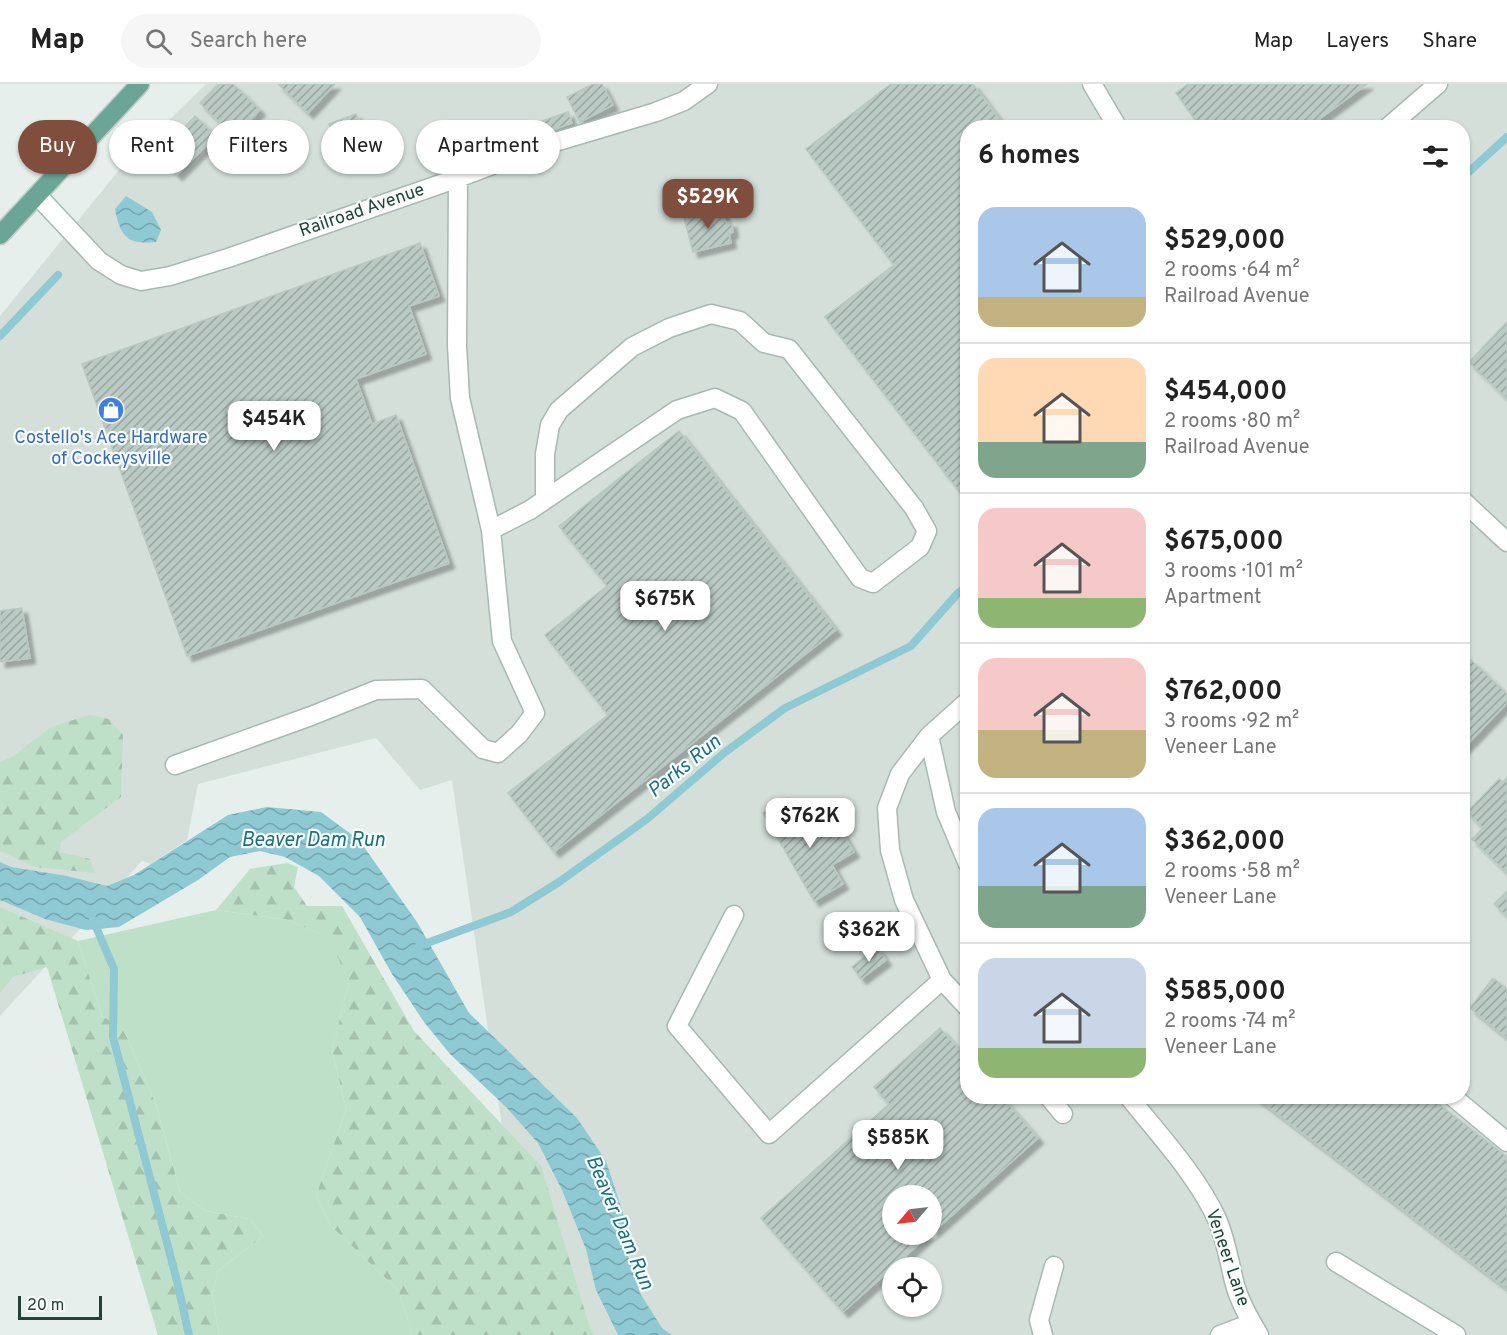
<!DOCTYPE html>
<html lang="en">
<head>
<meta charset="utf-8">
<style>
	:root { --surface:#fff; --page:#f6f6f6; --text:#222; --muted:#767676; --line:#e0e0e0; --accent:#804e3d }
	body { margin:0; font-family:Overpass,sans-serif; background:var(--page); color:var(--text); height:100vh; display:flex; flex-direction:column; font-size:22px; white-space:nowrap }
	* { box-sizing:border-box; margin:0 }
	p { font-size:20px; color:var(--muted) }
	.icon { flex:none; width:33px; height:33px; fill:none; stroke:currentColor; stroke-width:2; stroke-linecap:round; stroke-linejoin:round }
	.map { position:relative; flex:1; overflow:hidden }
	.side { position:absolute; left:960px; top:36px; width:510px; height:984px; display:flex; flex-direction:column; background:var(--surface); border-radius:24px; box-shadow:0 2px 4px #0004 }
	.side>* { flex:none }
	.guide { position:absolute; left:18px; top:36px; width:570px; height:54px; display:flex; gap:12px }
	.needle { width:39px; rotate:242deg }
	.buttons { position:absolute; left:882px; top:1101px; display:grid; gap:12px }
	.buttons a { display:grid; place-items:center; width:60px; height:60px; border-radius:50%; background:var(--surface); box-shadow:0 2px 4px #0004; font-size:30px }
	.scale { position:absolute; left:18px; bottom:15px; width:84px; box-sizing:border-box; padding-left:6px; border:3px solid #24423a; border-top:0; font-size:16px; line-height:21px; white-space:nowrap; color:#24423a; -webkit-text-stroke:4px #f7fbf9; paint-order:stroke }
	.price { position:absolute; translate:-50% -51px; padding:0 14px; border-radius:12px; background:#fff; color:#222; font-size:20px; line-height:39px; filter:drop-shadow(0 2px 3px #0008) }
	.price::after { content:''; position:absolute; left:50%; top:36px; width:18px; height:14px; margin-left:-9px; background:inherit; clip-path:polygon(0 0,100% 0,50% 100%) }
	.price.selected { background:var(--accent); color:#fff }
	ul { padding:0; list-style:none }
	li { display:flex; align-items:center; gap:18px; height:150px; padding:0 18px }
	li+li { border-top:2px solid var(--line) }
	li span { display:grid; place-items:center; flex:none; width:168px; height:120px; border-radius:18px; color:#555 }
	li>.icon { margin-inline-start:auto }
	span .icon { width:72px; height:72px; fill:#fffc; stroke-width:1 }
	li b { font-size:26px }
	h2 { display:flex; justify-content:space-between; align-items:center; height:72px; padding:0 18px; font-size:26px }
	.tag { padding:0 21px; border-radius:27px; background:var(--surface); box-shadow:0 2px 4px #0004; font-size:21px; line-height:54px }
	.tag.selected { background:var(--accent); color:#fff }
	header { display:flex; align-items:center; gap:36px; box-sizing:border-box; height:84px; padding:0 30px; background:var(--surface); border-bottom:2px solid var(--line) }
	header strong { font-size:28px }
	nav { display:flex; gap:33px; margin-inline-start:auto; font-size:21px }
	.search { width:420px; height:54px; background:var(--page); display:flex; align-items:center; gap:15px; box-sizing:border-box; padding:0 21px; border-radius:33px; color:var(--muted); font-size:22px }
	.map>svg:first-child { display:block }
	.built { fill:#d4dfda; fill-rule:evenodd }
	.grass { fill:#bfe0c8 }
	.forest { fill:url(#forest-firs) }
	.water { fill:url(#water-waves) }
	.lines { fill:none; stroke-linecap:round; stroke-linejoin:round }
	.stream { stroke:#8ec9d4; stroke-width:8 }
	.building { fill:url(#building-hatch); stroke:#b8c9c2; stroke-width:1.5; filter:url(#shadow) }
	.minor-casing { stroke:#a8b8b2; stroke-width:21 }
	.major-casing { stroke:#c2cac8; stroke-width:21 }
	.minor { stroke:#fff; stroke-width:18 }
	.major { stroke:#6aa596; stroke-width:18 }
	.labels { text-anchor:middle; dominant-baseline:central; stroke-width:4.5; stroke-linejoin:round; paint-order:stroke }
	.street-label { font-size:18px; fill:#24423a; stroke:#f7fbf9 }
	.shop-label { font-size:18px; fill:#366cbe; stroke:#f7fbf9 }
	.water-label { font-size:20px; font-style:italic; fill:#1c6f80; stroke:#f7fbf9 }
</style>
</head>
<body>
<header>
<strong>Map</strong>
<div class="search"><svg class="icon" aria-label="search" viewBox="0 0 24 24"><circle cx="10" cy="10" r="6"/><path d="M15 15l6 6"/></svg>Search here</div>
<nav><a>Map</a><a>Layers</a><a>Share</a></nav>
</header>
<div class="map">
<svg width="1507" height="1251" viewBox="0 0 1507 1251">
	<defs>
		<pattern id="forest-firs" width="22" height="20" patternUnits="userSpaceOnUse" patternTransform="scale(1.5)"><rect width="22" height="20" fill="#bfe0c8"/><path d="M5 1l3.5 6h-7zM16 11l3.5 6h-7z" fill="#a4c1ad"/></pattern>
		<pattern id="water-waves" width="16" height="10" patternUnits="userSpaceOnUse" patternTransform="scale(1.5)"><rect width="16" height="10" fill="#8ec9d4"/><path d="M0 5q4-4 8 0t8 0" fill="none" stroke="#74a5ad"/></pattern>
		<pattern id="building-hatch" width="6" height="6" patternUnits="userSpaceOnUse" patternTransform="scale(1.5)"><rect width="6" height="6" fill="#bbcac4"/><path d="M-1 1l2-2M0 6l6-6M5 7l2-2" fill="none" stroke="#98a6a0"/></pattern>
		<filter id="shadow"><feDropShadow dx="5.5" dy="5.5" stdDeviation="1.5" flood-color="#0004"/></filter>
	</defs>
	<rect width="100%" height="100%" fill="#e6efeb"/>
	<path class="built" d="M206,0H1507V1251H532L452,696L420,706L376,654L198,700L187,756L151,780L142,777L0,932V232L124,80ZM968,44H1462V1012H968ZM892,1112H932V1150H892ZM892,1184H932V1222H892Z"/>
	<path class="grass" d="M216,826L288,836L330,854L349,898L332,966L346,1025L316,1112L331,1142L399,1207L412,1251H219L212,1209L218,1187L263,1152L250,1135L206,1127L180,1108L156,1020L123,944L102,932L78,857Z"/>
	<path class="forest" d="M89,631L109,635L123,651L121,713L61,758L60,768L90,775L95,789L35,783L0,767V678L12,673L51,643Z
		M287,779L298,783L294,803L307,822H342L414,947L541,1082L590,1244L595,1251H412L399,1207L331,1142L316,1112L346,1025L332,966L349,898L329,854L288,836L216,826L250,785Z
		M0,823L78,857L102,932L123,944L156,1020L180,1108L206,1127L250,1135L263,1152L218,1187L212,1209L219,1251H158L47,883L13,893L0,909Z"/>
	<path class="water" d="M126,112L152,128L161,146L156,158C127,161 120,152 115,125Z
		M267,723L321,728L359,756L417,838L469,929L577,1034L606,1077L624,1132L628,1172L640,1209L662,1244L672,1251H618L596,1206L586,1165L562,1106L538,1059L507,1024L450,970L424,938L392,890L360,833L319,792L285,773L260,767L230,773L198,796L119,843L86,846L45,835L0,816V778L11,783L67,792L107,802L134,791L228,731Z"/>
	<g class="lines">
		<path class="stream" d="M1462,94L1507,53
			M0,252L58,191
			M93,836L114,885L113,953L177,1197L189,1251
			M419,862L511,828L559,798L647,735L724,669L785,624L911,562L958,509L968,502"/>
	</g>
	<path class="building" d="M218,0H233L260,26L234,53L200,19Z
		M278,0H335L308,29Z
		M593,0H602L613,21L580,38L567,13Z
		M891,0H973L1006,44H968V419L825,233L894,181L806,65Z
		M1188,0H1367L1307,44H1201L1176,9Z
		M568,28L572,39L547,48L542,37Z
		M356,30L362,44L335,55L329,40Z
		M195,32L216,52L177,91L157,71Z
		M722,124L726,139L731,138L733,148L729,150L731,159L693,168L684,134Z
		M420,159L439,212L409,222L426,270L356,295L372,340L396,331L449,479L187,572L82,280Z
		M1507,238V315L1469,278Z
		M679,347L836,546L554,768L508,709L608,631L545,551L607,502L559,442Z
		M22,524L30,574L0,578V527Z
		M1471,576L1507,610V619L1462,666V585Z
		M1507,693V789L1472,755L1483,744L1467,728L1499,695L1503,698Z
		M788,714L810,752L835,737L854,768L832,781L843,800L814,817L763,729Z
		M1507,807V832L1494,820Z
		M877,863L886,876L861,895L852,883Z
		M1493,894L1507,905V954L1470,924Z
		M940,944L968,975V1012H1001L1038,1054L932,1149V1112H892V1150H930L843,1228L761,1134L889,1020L874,1003Z
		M1254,1012H1428L1507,1073V1205Z"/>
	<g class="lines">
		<defs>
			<path id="minor" d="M1092,0L1118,44
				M1387,44L1438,0
				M37,111L99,177L121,191L141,197L170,192L228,174L458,94L542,62L656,28L684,17L708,0
				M1462,416L1507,458
				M491,446L530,426L677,326L715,314L742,327L860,494L873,499L920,463L927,447L914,424L789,265L764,259L740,237L711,230L669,244L632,263L559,326L550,341L545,370V416
				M968,617L929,652L900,690L887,724L890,766L904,816L942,896L968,924
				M929,652L946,728L968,780
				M175,681L311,632L376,606L422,605L483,665L498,669L519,650L535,629L502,557L491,446L460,314L457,262L458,94
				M734,831L677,942L769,1050L942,896
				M1048,1012L1063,1030
				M1128,1012C1159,1051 1196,1090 1217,1135C1226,1156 1229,1176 1234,1197C1239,1217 1249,1234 1259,1251
				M1452,1012L1507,1058
				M1336,1178L1456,1251
				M1043,1251L1039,1236L1054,1182
				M1220,1251L1252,1239"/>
			<path id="major" d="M0,151L140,0"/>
		</defs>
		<use href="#minor" class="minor-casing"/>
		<use href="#major" class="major-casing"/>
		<use href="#minor" class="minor"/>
		<use href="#major" class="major"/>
	</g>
	<defs>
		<symbol id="shop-disc" viewBox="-11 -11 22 22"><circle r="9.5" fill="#3f7fe0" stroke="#f7fbf9"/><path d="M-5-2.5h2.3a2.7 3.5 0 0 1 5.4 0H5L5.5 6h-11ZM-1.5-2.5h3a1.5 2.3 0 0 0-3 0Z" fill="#fff"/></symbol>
	</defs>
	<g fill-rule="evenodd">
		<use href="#shop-disc" x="96" y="311" width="30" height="30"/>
	</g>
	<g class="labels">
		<g class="street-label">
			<text transform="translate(362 127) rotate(-19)">Railroad Avenue</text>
			<text transform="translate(1227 1174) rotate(71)">Veneer Lane</text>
		</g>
		<g class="shop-label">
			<text x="111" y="354">Costello's Ace Hardware<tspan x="111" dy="21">of Cockeysville</tspan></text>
		</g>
		<g class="water-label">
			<text transform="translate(685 683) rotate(-39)">Parks Run</text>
			<text x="313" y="757">Beaver Dam Run</text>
			<text transform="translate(619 1139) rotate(67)">Beaver Dam Run</text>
		</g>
	</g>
</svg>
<div class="buttons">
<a><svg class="needle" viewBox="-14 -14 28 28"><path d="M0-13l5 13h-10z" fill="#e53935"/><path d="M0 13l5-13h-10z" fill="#767676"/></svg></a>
<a><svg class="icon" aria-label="locate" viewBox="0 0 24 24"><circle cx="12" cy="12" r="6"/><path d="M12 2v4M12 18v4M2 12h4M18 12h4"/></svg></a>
</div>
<div class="scale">20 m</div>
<b class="price selected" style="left:708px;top:146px">$529K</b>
<b class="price" style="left:274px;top:368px">$454K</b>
<b class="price" style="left:665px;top:548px">$675K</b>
<b class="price" style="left:810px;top:765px">$762K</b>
<b class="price" style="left:869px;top:879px">$362K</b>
<b class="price" style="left:898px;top:1087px">$585K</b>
<div class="guide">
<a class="tag selected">Buy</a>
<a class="tag">Rent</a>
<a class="tag">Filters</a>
<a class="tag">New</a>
<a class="tag">Apartment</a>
</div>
<section class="side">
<h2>6 homes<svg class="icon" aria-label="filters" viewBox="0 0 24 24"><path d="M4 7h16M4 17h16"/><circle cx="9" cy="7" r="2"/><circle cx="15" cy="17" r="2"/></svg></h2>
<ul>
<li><span style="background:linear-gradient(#a9c7e8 75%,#c2b280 0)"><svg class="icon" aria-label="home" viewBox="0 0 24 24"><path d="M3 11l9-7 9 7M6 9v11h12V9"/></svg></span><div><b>$529,000</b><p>2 rooms · 64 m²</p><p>Railroad Avenue</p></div></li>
<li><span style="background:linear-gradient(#ffd9b3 70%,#7fa58c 0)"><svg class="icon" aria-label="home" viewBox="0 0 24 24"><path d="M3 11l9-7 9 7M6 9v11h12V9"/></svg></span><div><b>$454,000</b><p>2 rooms · 80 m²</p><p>Railroad Avenue</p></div></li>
<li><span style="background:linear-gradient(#f6c9c9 75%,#8fb573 0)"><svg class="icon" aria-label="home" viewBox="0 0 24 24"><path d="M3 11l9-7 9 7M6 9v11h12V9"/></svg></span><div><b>$675,000</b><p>3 rooms · 101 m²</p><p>Apartment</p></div></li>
<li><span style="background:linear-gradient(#f6c9c9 60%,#c2b280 0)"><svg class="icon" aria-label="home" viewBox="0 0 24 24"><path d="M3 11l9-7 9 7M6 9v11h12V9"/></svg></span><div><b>$762,000</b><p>3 rooms · 92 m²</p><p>Veneer Lane</p></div></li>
<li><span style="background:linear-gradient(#a9c7e8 65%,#7fa58c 0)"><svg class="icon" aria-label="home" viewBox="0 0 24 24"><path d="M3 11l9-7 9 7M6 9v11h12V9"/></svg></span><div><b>$362,000</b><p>2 rooms · 58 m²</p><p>Veneer Lane</p></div></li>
<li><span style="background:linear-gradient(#c9d6e8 75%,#8fb573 0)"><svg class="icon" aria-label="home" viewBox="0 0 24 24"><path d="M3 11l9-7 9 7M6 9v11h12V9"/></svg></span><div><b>$585,000</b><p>2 rooms · 74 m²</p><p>Veneer Lane</p></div></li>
</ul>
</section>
</div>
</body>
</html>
